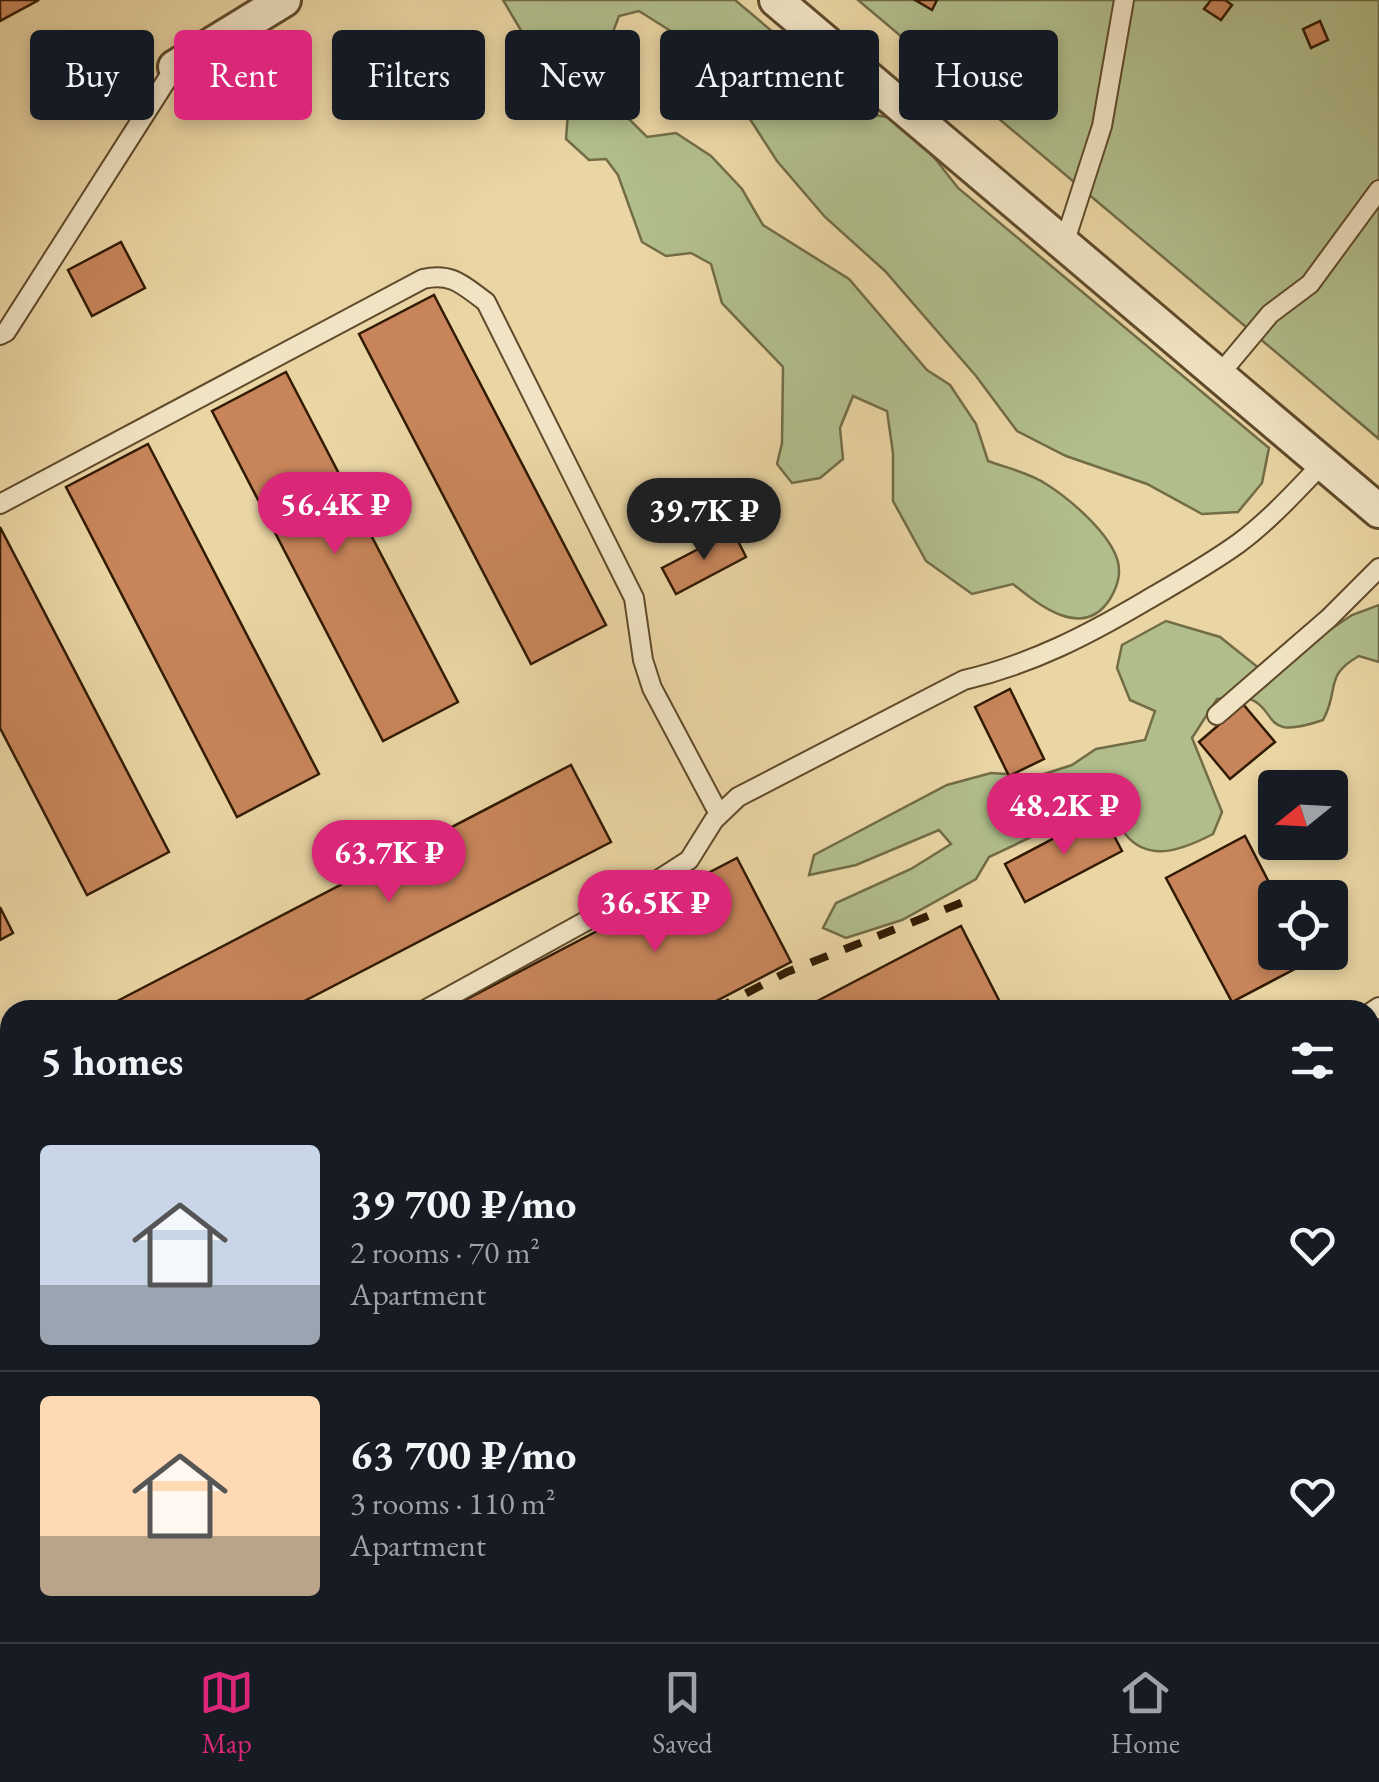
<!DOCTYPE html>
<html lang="en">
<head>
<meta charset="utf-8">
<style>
	:root { --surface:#171b24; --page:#242831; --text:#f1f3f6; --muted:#9ea1a6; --line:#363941; --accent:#db2777 }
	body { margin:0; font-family:"EB Garamond",serif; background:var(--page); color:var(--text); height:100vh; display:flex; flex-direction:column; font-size:38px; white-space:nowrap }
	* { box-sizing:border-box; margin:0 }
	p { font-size:32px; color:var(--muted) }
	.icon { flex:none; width:55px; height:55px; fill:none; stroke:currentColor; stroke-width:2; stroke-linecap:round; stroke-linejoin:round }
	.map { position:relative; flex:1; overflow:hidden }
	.drawer { position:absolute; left:0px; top:1000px; width:1380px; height:642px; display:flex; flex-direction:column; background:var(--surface); border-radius:30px 30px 0 0; box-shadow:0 5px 15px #0003 }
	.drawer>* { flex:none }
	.top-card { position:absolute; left:30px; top:30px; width:1320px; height:90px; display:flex; gap:20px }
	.needle { width:65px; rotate:252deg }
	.tools { position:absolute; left:1258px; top:770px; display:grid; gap:20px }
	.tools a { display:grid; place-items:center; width:90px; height:90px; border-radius:10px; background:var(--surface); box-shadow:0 5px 15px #0003; font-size:50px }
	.price { position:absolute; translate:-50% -85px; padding:0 22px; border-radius:35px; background:var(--accent); color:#fff; font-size:32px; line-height:65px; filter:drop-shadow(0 2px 5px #0008) }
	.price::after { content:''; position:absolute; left:50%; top:60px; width:30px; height:22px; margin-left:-15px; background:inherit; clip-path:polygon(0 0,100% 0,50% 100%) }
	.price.selected { background:#222; color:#fff }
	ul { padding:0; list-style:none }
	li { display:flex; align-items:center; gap:30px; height:250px; padding:0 40px }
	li+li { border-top:2px solid var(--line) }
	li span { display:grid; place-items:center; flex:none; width:280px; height:200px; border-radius:10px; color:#555 }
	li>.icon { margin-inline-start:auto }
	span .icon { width:120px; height:120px; fill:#fffc; stroke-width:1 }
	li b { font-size:42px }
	h2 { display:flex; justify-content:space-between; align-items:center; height:120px; padding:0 40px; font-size:42px }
	.pill { padding:0 35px; border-radius:10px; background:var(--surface); box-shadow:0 5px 15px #0003; font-size:35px; line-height:90px }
	.pill.selected { background:var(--accent); color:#fff }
	.tabs { display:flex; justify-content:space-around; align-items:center; height:140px; border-top:2px solid var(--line); background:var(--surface); font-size:28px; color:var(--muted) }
	.tabs a { display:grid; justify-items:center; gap:5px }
	.tabs .selected { color:var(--accent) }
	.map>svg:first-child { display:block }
	.green { fill:#b1be8b; stroke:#726c47; stroke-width:2.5 }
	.building { fill:#c8855b; stroke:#321b03; stroke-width:2.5 }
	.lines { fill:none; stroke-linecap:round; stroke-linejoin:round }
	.lane-casing { stroke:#604a2b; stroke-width:22 }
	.street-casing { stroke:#604a2b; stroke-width:38 }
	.lane { stroke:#f1e4c4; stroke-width:18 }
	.street { stroke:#f1e4c4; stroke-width:32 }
	.rail { stroke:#321b03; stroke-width:8; stroke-dasharray:18 18; stroke-linecap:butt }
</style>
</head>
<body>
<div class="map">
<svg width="1379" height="1642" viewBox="0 0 1379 1642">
	<rect width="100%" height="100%" fill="#ead5a4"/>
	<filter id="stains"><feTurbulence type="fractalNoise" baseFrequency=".002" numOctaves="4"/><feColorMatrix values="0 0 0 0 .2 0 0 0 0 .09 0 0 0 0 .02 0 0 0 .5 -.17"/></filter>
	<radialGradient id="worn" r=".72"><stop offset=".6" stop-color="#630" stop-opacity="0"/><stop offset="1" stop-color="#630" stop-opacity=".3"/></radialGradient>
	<path class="green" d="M503,0H735L870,114L892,118L933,156L958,188L1269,448L1262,483L1238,512L1202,514L1147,484L1066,456L1017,431L976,376L885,271L825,217L777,161L746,113L727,72L693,45L639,11L619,16L608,45L576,55L532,49Z
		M858,0H1379V439Z
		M583,95L617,107L647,137L676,133L711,156L742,189L763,225L849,279L927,370L950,385L976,424L988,461C1007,468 1030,473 1046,484C1070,499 1111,534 1118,562C1121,576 1117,587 1110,599C1083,641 1039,605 1013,584L972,594L926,561L893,501V453L887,411L853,396L840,428L843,459L820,478L792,483L777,464L782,443L783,367L722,303L711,264L691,253L666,256L642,242L618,175L606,159L589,160L566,139L568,113Z
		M1379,605V662L1359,656C1323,676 1340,690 1323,720C1256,743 1283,707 1242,696C1235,695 1225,698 1217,699L1192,738L1222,812L1213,834C1186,848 1150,864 1126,835C1118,825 1111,813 1103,803L989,857L976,879L902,920L846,938L823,928L836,903L911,869L951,844L939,830L856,865L809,875L814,855L947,785L991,773L1038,776L1072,765L1096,749L1145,740L1155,711L1130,700L1117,668L1122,645L1166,621L1220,637L1265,673L1352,615Z"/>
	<path class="building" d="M0,0H39L0,21Z
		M915,0H937L932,10Z
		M1211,0H1225L1232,5L1221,20L1204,9Z
		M1320,21L1328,40L1311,48L1303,29Z
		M121,242L145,288L92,316L68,270Z
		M434,295L606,625L531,664L359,334Z
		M286,372L458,702L383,741L212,411Z
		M148,444L319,774L237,817L66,487Z
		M0,527L169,852L87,895L0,728Z
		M733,531L746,557L676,594L662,568Z
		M1010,689L1044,759L1009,776L975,707Z
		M1243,704L1275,742L1230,779L1199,742Z
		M571,765L611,842L287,1010H100Z
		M1102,813L1122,851L1025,902L1005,864Z
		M1245,836L1277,898L1275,952H1306L1310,961L1232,1002L1166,878Z
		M737,858L791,962L699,1010H446Z
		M0,907L13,933L0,940Z
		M961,926L1004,1010H800Z
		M1370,1268L1379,1282V1311L1370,1316Z
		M10,1514V1632H25L7,1642H0V1519Z
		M893,1632H923L928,1642H879Z"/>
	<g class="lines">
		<defs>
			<path id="lane" d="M1064,244L1102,126L1124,0
				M0,335L6,332L175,67
				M1219,375L1270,314L1310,284L1379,190
				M0,504L423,279C452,272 464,286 486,302L634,598L643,660L652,688L719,814
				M1217,715L1329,618L1379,568
				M425,1010L644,889L689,860L714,820L738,797L964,680C1032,664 1088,635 1147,600C1178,582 1210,564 1239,543C1270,520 1296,491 1323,463
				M1370,1013L1379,1007
				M0,1099L10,1116
				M261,1642L288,1632"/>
			<path id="street" d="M776,0L1379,511
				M175,67L284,0"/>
		</defs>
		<use href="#lane" class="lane-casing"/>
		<use href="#street" class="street-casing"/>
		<use href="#lane" class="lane"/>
		<use href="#street" class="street"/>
		<path class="rail" d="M714,1010L787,972L976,897
			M0,1378L10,1372
			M0,1411L10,1406
			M760,1642L773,1632
			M823,1642L842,1632"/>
	</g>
	<rect width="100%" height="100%" filter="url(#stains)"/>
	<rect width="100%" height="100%" fill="url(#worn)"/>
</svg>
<div class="tools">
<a><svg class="needle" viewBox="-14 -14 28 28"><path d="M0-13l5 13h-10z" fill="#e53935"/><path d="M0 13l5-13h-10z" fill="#9ea1a6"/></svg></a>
<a><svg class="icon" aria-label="locate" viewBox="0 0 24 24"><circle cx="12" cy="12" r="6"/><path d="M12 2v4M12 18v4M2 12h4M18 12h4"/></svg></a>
</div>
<b class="price" style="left:335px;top:557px">56.4K ₽</b>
<b class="price selected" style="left:704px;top:563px">39.7K ₽</b>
<b class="price" style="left:1064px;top:858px">48.2K ₽</b>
<b class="price" style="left:389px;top:905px">63.7K ₽</b>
<b class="price" style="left:655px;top:955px">36.5K ₽</b>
<div class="top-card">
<a class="pill">Buy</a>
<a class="pill selected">Rent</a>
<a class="pill">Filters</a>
<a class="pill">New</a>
<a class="pill">Apartment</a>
<a class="pill">House</a>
</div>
<section class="drawer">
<h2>5 homes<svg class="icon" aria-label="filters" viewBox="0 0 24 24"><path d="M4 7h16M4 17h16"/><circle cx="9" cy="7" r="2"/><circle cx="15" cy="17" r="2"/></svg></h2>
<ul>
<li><span style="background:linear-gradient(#c9d6e8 70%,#9aa5b1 0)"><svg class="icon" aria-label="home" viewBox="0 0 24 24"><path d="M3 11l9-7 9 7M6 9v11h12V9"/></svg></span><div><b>39 700 ₽/mo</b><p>2 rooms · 70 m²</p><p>Apartment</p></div><svg class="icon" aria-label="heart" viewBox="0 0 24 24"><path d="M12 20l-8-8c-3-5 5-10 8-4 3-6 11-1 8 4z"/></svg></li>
<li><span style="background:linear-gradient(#ffd9b3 70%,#b9a48a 0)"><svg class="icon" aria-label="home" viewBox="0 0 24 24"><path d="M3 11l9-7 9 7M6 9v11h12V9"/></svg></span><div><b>63 700 ₽/mo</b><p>3 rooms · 110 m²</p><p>Apartment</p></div><svg class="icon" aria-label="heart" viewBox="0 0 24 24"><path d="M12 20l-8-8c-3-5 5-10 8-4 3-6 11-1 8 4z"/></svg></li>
</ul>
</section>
</div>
<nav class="tabs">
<a class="selected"><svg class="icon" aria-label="map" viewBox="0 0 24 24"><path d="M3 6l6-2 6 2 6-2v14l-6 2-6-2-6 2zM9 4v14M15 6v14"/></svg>Map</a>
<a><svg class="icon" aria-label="saved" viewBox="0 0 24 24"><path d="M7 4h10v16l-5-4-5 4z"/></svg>Saved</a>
<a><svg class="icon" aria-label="home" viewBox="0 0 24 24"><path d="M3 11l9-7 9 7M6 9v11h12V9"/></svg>Home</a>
</nav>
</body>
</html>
